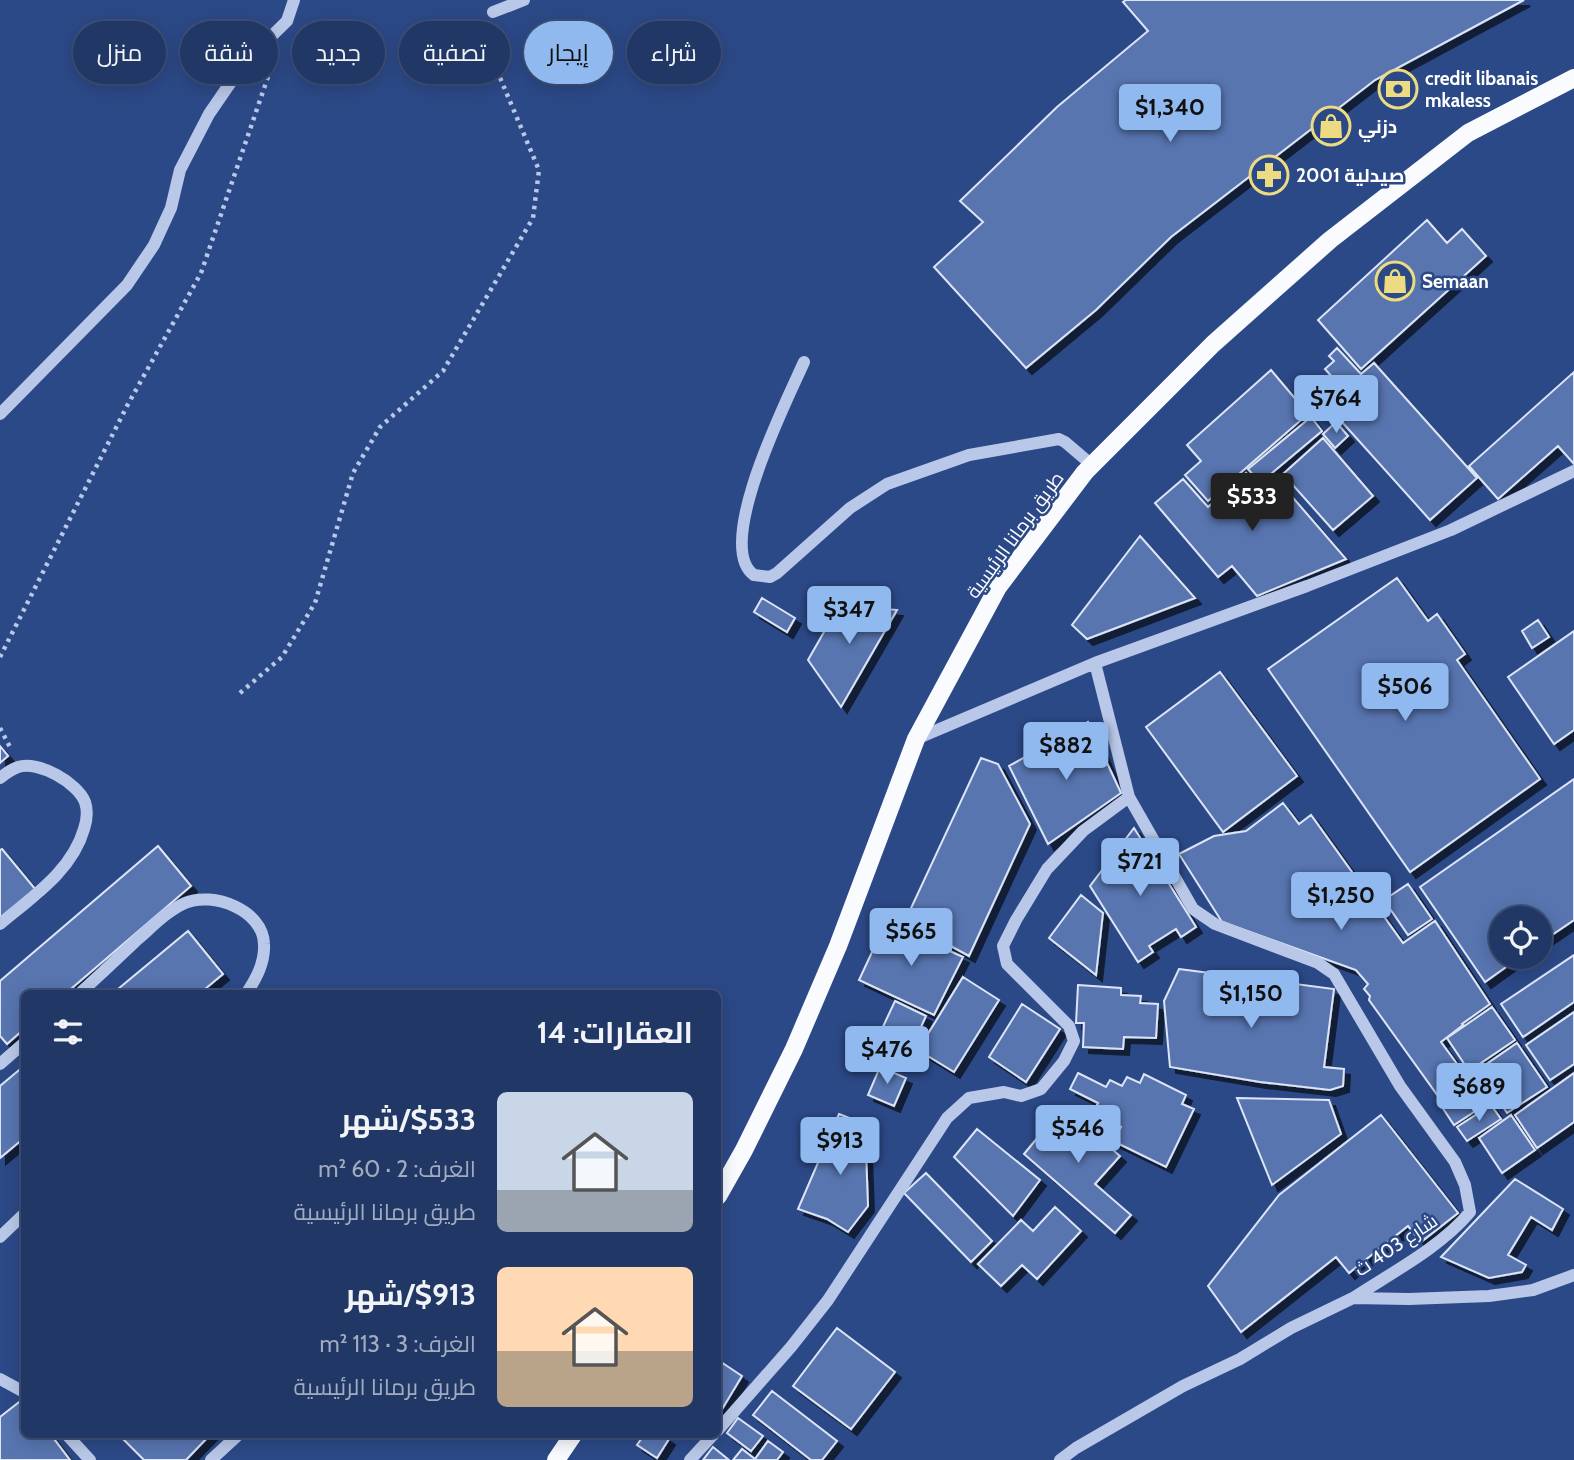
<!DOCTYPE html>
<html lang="ar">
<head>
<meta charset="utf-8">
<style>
	:root { --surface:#213765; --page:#2d426e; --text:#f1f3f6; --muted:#a2acbf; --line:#3e5179; --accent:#90b9f0 }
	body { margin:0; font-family:Cabin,Cairo,sans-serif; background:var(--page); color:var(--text); direction:rtl; height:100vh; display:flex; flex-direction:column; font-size:26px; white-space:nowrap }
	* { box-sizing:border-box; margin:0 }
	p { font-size:23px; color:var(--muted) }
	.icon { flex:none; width:38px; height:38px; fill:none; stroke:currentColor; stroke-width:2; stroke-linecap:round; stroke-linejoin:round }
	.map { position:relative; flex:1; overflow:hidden; direction:ltr }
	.drawer { position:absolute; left:21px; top:990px; width:700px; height:448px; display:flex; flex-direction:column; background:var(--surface); border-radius:10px; box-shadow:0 4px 18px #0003,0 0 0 2px var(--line); direction:rtl }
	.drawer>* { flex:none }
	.top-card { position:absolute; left:21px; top:21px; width:700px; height:63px; direction:rtl; display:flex; gap:14px }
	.controls { position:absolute; left:1489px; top:906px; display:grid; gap:14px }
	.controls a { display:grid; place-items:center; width:63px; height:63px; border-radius:50%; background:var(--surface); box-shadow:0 4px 18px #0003,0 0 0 2px var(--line); font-size:35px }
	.price { position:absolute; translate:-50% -60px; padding:0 16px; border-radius:7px; background:var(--accent); color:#111; font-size:23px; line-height:46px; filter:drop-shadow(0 2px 4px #0008) }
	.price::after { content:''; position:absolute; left:50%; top:42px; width:21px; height:16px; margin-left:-10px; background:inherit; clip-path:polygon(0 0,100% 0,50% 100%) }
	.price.selected { background:#222; color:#fff }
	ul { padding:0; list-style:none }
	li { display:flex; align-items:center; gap:21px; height:175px; padding:0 28px }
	li span { display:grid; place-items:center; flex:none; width:196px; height:140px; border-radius:10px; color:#555 }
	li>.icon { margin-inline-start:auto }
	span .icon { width:84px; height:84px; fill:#fffc; stroke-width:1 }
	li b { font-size:30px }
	h2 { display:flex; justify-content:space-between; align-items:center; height:84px; padding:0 28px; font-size:30px }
	.chip { padding:0 24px; border-radius:32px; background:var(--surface); box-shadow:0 4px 18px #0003,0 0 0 2px var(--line); font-size:24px; line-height:63px }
	.chip.selected { background:var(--accent); color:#111 }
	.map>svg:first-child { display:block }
	.building { fill:#5875b0; stroke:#dce5f6; stroke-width:2; filter:url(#shadow) }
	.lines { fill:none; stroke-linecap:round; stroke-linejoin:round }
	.path { stroke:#b9c8e8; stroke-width:4.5; stroke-dasharray:3.5 5; stroke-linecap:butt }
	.minor { stroke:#b9c8e8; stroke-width:12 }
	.major { stroke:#fafbfe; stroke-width:18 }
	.labels { text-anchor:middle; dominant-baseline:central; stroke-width:5; stroke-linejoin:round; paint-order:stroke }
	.poi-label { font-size:19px; font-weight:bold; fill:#fff; stroke:#2c4987; text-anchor:start }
	.street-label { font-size:19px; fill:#fff; stroke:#2c4987 }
</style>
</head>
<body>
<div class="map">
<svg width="1574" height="1460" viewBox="0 0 1574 1460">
	<defs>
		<filter id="shadow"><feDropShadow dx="6" dy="6" stdDeviation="0" flood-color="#0009"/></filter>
	</defs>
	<rect width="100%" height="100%" fill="#2c4987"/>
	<path class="building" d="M1126,0H1524L1375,80L1171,237L1096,310L1026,368L934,267L983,222L960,201L1057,107L1148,31L1123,2Z
		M1427,220L1447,243L1462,229L1486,256L1361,369L1318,320Z
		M1337,348L1361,374L1374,363L1477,478L1430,520L1324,402L1341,387L1325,369L1334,361L1329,356Z
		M1271,370L1308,414L1208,501L1185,475L1201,461L1187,445Z
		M1574,372V464L1558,446L1498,499L1469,466Z
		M1311,417L1322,431L1260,483L1248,469Z
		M1336,422L1348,436L1335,448L1323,434Z
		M1323,438L1373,496L1333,530L1283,474Z
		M1246,473L1261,489L1275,477L1346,559L1257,596L1232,566L1218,577L1155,503L1183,479L1208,507Z
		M1140,536L1195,598L1087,639L1072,625Z
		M1397,578L1428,621L1437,614L1465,654L1457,660L1540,779L1410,872L1268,669Z
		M762,598L795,618L787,632L754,612Z
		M840,604L897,610L841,707L808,660Z
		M1538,620L1549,637L1532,648L1522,631Z
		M1574,631V730L1554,744L1508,677Z
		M1220,672L1297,776L1223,832L1146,727Z
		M1088,722L1121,793L1048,844L1009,766Z
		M0,746L8,756L0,763Z
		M981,758L998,764L1030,824L969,956L905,921Z
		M1574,779V920L1540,943V919H1502V957H1520L1485,982L1420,887Z
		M1283,803L1299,824L1311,815L1403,943L1435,921L1490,1004L1462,1024L1463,1025L1441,1042L1471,1083L1443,1103L1369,1000L1370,996L1364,989L1368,984L1356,970L1222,922L1179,854L1214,836L1246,831Z
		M1134,828L1196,927L1181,937L1176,929L1149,946L1153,952L1138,962L1090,886Z
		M158,846L191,886L65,994H24V1029L7,1044L0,1036V981Z
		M2,849L36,890L0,919V850Z
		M1408,884L1432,919L1408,935L1384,900Z
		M1081,895L1103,913L1096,975L1049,938Z
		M886,922L963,957L934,1015L859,980Z
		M188,931L223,974L199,994H112Z
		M1574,955V1002L1523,1037L1501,1004Z
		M1179,969L1334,989L1324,1067L1344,1069L1343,1086L1330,1090L1260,1082L1170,1067L1164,1001Z
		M963,977L999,1000L954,1072L918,1050Z
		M1078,985L1121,988V995L1141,996L1140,1003L1158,1004L1156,1038L1124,1037L1123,1049L1083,1047L1084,1023H1076Z
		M895,1001L926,1016L905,1062L873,1048Z
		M1022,1004L1060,1029L1026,1082L989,1057Z
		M1492,1007L1515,1040L1469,1071L1447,1038Z
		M1574,1012V1064L1550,1080L1526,1045Z
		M1517,1043L1547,1087L1507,1113L1478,1070Z
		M24,1066V1138L0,1158V1086Z
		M880,1067L906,1078L894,1106L868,1095Z
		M1078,1073L1106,1087L1110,1080L1122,1086L1127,1077L1140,1083L1144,1074L1186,1095L1182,1104L1194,1109L1166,1167L1113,1141L1121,1127L1093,1113L1098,1103L1070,1089Z
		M1574,1073V1122L1537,1148L1515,1115Z
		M1476,1083L1489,1102L1454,1125L1442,1107Z
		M1237,1098L1329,1100L1341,1134L1272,1185Z
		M1491,1105L1501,1119L1467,1141L1457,1127Z
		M1063,1107L1120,1156L1095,1184L1131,1215L1115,1233L1024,1154Z
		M839,1114L865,1124L868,1206L848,1232L827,1219L798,1209Z
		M1381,1115L1458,1213L1421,1242L1408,1226L1349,1273L1336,1257L1241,1332L1208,1286L1279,1195Z
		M1511,1115L1535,1150L1502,1173L1479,1138Z
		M977,1129L1040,1180L1013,1216L954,1157Z
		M926,1173L992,1241L971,1262L904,1193Z
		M1515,1179L1563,1209L1552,1230L1531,1217L1508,1255L1526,1265L1522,1272L1489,1278L1441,1257Z
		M1055,1207L1081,1231L1037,1279L1022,1265L1001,1286L978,1264L1021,1220L1033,1231Z
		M837,1328L895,1372L851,1429L793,1386Z
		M718,1360L742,1376L718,1416Z
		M772,1391L837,1441L822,1460H811L753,1415Z
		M23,1399L24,1435H51L70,1460H0V1417Z
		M738,1418L763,1436L751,1451L727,1433Z
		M119,1435H210L186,1460H144Z
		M644,1435H663L669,1439L657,1458L637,1445Z
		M768,1441L783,1452L777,1460H733L742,1449L755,1459Z
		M713,1447L729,1460H703Z"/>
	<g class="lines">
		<path class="path" d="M0,657L127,406L201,273L271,68
			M240,693L282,657L315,603L353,473L380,427L443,371L533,218L539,170L490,54L483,30
			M0,728L11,749"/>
		<path class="minor" d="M493,12L524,0
			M804,362C788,398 713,546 754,575L770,577L777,573L850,508L887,484L969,455L1059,439L1065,442L1092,465
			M0,414L127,285L154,245L171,208L180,170L209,114L244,63L287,21L294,0
			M1095,663L1129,797L1193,909L1215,924L1318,963L1334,974L1400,1086L1455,1162L1465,1185L1470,1212C1441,1247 1391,1273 1353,1298
			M916,739L1095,663L1307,586L1451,530L1574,471
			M0,778C5,774 12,769 18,767C38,760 78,783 85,802C88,811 87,820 84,829C72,871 32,897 0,924
			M79,994C99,976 119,957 138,939C153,926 167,911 185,903C213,891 263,910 264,944C265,963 256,979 246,994
			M0,1064L24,1043
			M0,1237L24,1214
			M0,1379L24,1392
			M718,1430L791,1347L828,1300L947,1118L969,1098L1004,1092L1021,1096L1041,1089L1064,1061L1074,1041L1069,1026L1007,964L1003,946L1016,920L1047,869L1083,831L1129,797
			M67,1435L90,1460
			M211,1460L238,1435
			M690,1460L713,1435
			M1060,1460L1076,1448L1183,1386L1240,1359L1291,1328L1353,1298L1409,1299L1489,1296L1533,1290L1574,1275"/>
		<path class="major" d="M718,1196L744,1150L794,1049L838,946L916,739L998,587L1085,472L1213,344L1330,240L1468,133L1574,78
			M556,1460L573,1435"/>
	</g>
	<defs>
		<symbol id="bank-ring" viewBox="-11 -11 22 22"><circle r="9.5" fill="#2c4987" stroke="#eddb81" stroke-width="1.5"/><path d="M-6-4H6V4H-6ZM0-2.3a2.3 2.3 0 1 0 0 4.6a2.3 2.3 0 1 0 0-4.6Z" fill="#eddb81"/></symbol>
		<symbol id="shop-ring" viewBox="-11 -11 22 22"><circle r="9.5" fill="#2c4987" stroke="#eddb81" stroke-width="1.5"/><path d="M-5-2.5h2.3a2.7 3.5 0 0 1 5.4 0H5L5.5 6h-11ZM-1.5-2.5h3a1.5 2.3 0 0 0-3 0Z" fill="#eddb81"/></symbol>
		<symbol id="pharmacy-ring" viewBox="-11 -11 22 22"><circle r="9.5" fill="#2c4987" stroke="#eddb81" stroke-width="1.5"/><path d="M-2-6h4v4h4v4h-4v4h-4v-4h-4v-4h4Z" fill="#eddb81"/></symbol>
	</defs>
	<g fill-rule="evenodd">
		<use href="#bank-ring" x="1376" y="67" width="44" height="44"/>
		<use href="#shop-ring" x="1309" y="104" width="44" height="44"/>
		<use href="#pharmacy-ring" x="1247" y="153" width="44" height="44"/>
		<use href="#shop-ring" x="1373" y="259" width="44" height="44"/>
	</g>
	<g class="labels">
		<g class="poi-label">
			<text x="1425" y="78">credit libanais<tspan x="1425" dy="22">mkaless</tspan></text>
			<text x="1358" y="126">دزني</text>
			<text x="1296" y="175">صيدلية 2001</text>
			<text x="1422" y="281">Semaan</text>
		</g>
		<g class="street-label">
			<text transform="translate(1015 535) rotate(-54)">طريق برمانا الرئيسية</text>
			<text transform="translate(1396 1245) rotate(-34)">شارع 403 ث</text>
		</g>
	</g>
</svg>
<div class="controls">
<a><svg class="icon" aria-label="locate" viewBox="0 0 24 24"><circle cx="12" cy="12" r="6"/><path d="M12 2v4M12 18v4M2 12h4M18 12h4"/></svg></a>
</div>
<b class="price" style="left:1170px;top:144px">$1,340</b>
<b class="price" style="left:1336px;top:435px">$764</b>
<b class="price selected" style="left:1252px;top:533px">$533</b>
<b class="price" style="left:849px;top:646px">$347</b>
<b class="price" style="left:1405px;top:723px">$506</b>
<b class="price" style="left:1066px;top:782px">$882</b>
<b class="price" style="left:1140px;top:898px">$721</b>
<b class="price" style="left:1341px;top:932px">$1,250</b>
<b class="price" style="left:911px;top:968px">$565</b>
<b class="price" style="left:1251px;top:1030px">$1,150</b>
<b class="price" style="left:887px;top:1086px">$476</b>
<b class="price" style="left:1479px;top:1123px">$689</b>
<b class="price" style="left:1078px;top:1165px">$546</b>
<b class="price" style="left:840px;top:1177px">$913</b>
<div class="top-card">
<a class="chip">شراء</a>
<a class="chip selected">إيجار</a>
<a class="chip">تصفية</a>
<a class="chip">جديد</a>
<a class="chip">شقة</a>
<a class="chip">منزل</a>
</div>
<section class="drawer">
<h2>العقارات: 14<svg class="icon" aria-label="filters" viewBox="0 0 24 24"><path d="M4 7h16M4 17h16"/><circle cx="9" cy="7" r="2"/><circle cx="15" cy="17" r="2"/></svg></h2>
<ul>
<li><span style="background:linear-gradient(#c9d6e8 70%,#9aa5b1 0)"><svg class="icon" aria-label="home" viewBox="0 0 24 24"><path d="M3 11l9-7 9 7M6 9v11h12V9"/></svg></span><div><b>$533/شهر</b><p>الغرف: 2 · 60 m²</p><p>طريق برمانا الرئيسية</p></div></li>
<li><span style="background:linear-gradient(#ffd9b3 60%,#b9a48a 0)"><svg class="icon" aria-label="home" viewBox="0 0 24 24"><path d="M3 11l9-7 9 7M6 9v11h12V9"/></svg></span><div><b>$913/شهر</b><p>الغرف: 3 · 113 m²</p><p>طريق برمانا الرئيسية</p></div></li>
</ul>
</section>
</div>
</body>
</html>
